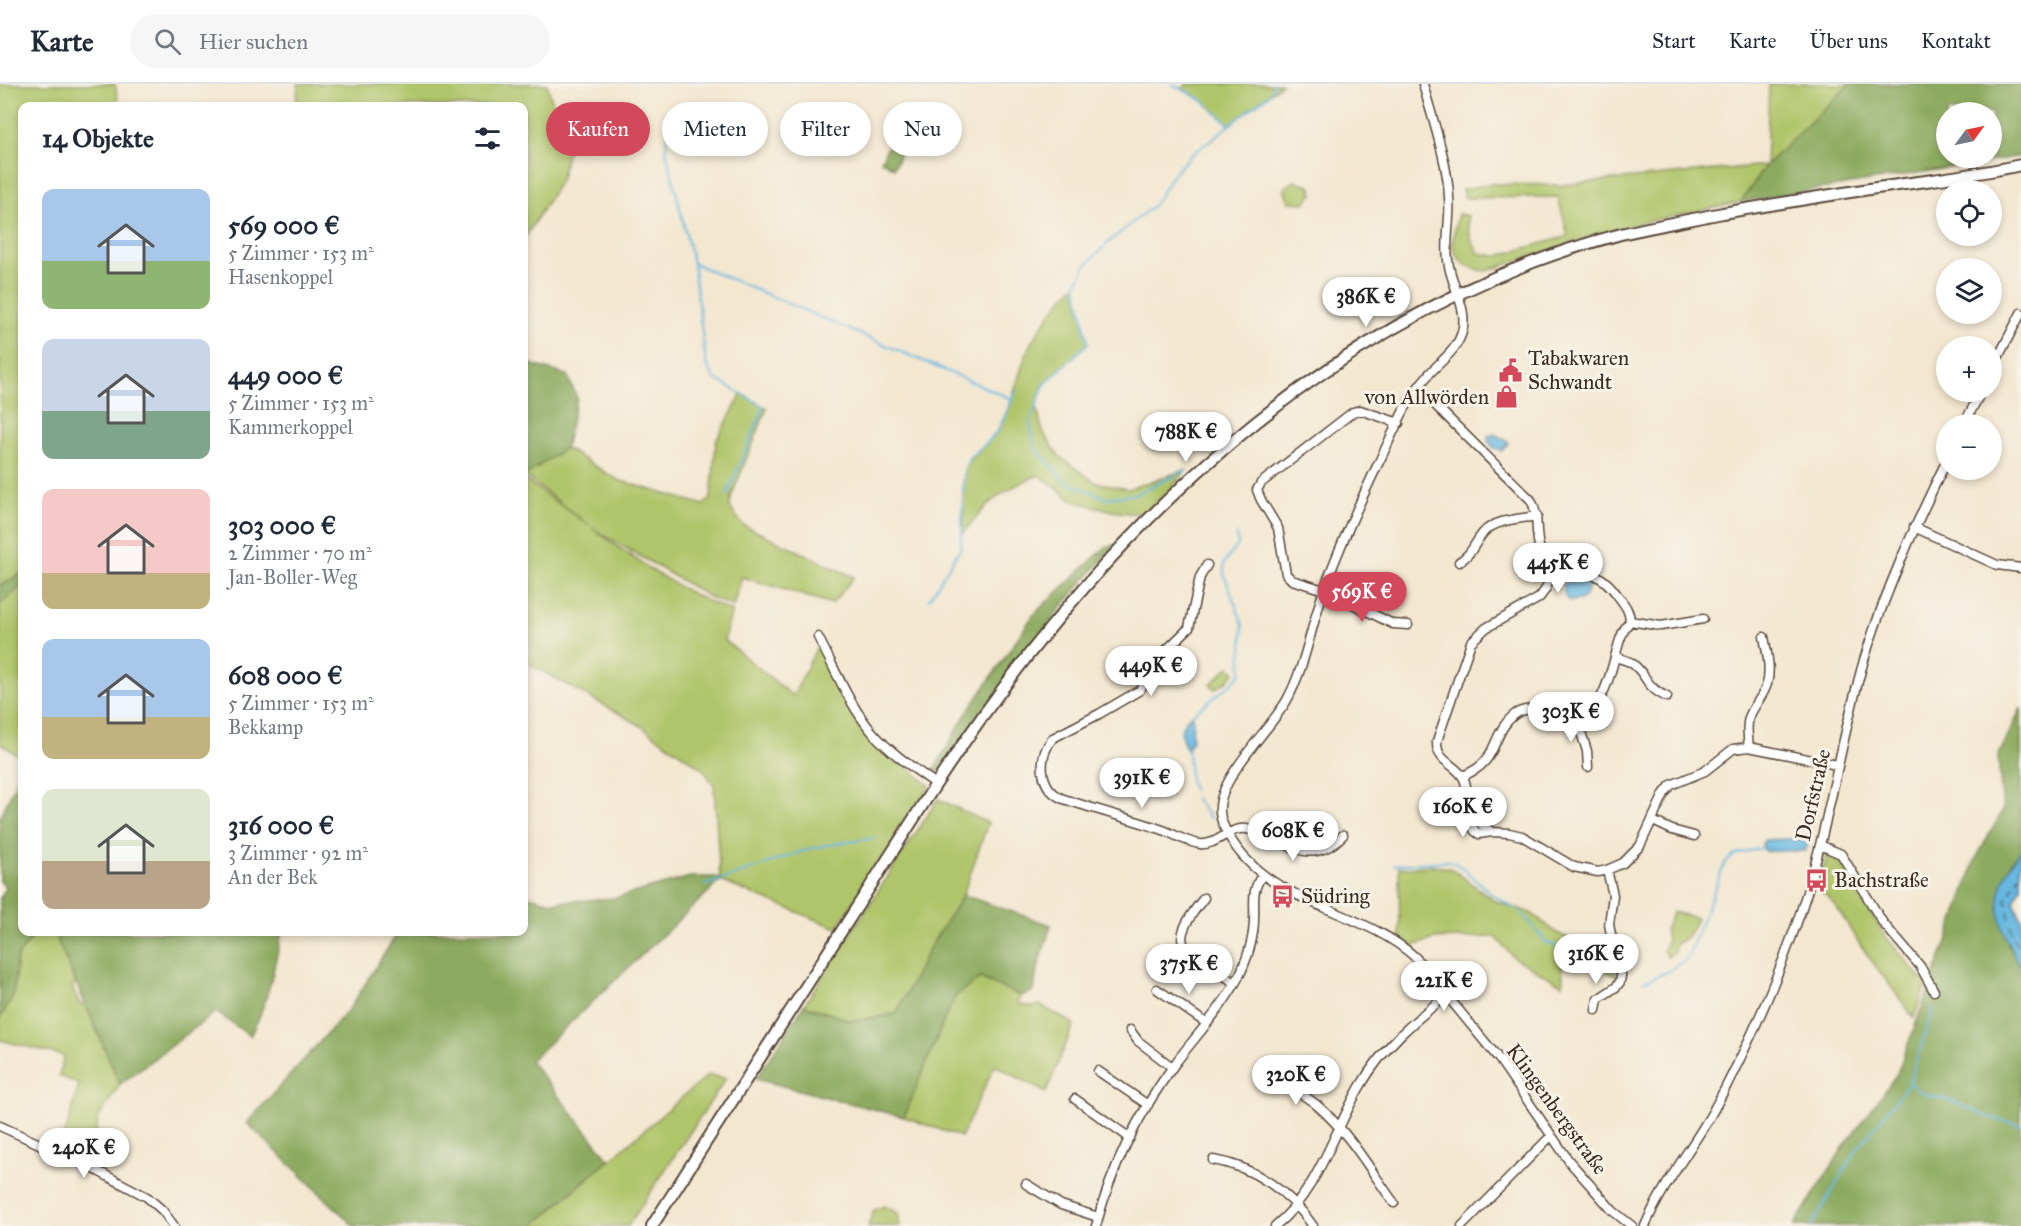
<!DOCTYPE html>
<html lang="de">
<head>
<meta charset="utf-8">
<style>
	:root { --surface:#fff; --page:#f6f6f7; --text:#1f2937; --muted:#747a83; --line:#e0e1e3; --accent:#d1495b }
	body { margin:0; font-family:"IM FELL Great Primer",serif; background:var(--page); color:var(--text); height:100vh; display:flex; flex-direction:column; font-size:22px; white-space:nowrap }
	* { box-sizing:border-box; margin:0 }
	p { font-size:20px; color:var(--muted) }
	.icon { flex:none; width:33px; height:33px; fill:none; stroke:currentColor; stroke-width:2; stroke-linecap:round; stroke-linejoin:round }
	.map { position:relative; flex:1; overflow:hidden }
	.side { position:absolute; left:18px; top:18px; width:510px; height:834px; display:flex; flex-direction:column; background:var(--surface); border-radius:12px; box-shadow:0 3px 9px #0003 }
	.side>* { flex:none }
	.banner { position:absolute; left:546px; top:18px; width:570px; height:54px; display:flex; gap:12px }
	.needle { width:39px; rotate:57deg }
	.tools { position:absolute; left:1936px; top:18px; display:grid; gap:12px }
	.tools a { display:grid; place-items:center; width:66px; height:66px; border-radius:50%; background:var(--surface); box-shadow:0 3px 9px #0003; font-size:30px }
	.price { position:absolute; translate:-50% -51px; padding:0 14px; border-radius:21px; background:#fff; color:#222; font-size:20px; line-height:39px; filter:drop-shadow(0 2px 3px #0008) }
	.price::after { content:''; position:absolute; left:50%; top:36px; width:18px; height:14px; margin-left:-9px; background:inherit; clip-path:polygon(0 0,100% 0,50% 100%) }
	.price.active { background:var(--accent); color:#fff }
	ul { padding:0; list-style:none }
	li { display:flex; align-items:center; gap:18px; height:150px; padding:0 24px }
	li span { display:grid; place-items:center; flex:none; width:168px; height:120px; border-radius:12px; color:#555 }
	li>.icon { margin-inline-start:auto }
	span .icon { width:72px; height:72px; fill:#fffc; stroke-width:1 }
	li b { font-size:26px }
	h2 { display:flex; justify-content:space-between; align-items:center; height:72px; padding:0 24px; font-size:26px }
	.chip { padding:0 21px; border-radius:27px; background:var(--surface); box-shadow:0 3px 9px #0003; font-size:21px; line-height:54px }
	.chip.active { background:var(--accent); color:#fff }
	header { display:flex; align-items:center; gap:36px; box-sizing:border-box; height:84px; padding:0 30px; background:var(--surface); border-bottom:2px solid var(--line) }
	header strong { font-size:28px }
	nav { display:flex; gap:33px; margin-inline-start:auto; font-size:21px }
	.search { width:420px; height:54px; background:var(--page); display:flex; align-items:center; gap:15px; box-sizing:border-box; padding:0 21px; border-radius:33px; color:var(--muted); font-size:22px }
	.map>svg:first-child { display:block }
	.green { fill:#b0c56a; stroke:#767844; stroke-width:1.5 }
	.forest { fill:#8caa5e; stroke:#646a3e; stroke-width:1.5; fill-rule:evenodd }
	.water { fill:#66b7e1; stroke:#507080; stroke-width:1.5 }
	.lines { fill:none; stroke-linecap:round; stroke-linejoin:round }
	.stream { stroke:#66b7e1; stroke-width:2 }
	.ferry { stroke:#485458; stroke-width:1.5; stroke-dasharray:8 6; stroke-linecap:butt }
	.minor-casing { stroke:#574639; stroke-width:11 }
	.major-casing { stroke:#574639; stroke-width:14 }
	.minor { stroke:#fff; stroke-width:8 }
	.major { stroke:#fff; stroke-width:10 }
	.labels { text-anchor:middle; dominant-baseline:central; stroke-width:6; stroke-linejoin:round; paint-order:stroke }
	.poi-label { font-size:21px; fill:#3b2a1e; stroke:#f7f3e8; text-anchor:start }
	.street-label { font-size:21px; fill:#3b2a1e; stroke:#f7f3e8 }
</style>
</head>
<body>
<header>
<strong>Karte</strong>
<div class="search"><svg class="icon" aria-label="search" viewBox="0 0 24 24"><circle cx="10" cy="10" r="6"/><path d="M15 15l6 6"/></svg>Hier suchen</div>
<nav><a>Start</a><a>Karte</a><a>Über uns</a><a>Kontakt</a></nav>
</header>
<div class="map">
<svg width="2021" height="1142" viewBox="0 0 2021 1142">
	<rect width="100%" height="100%" fill="#f7f3e8"/>
	<filter id="ink" filterUnits="userSpaceOnUse"><feTurbulence type="fractalNoise" baseFrequency=".0167" numOctaves="2"/><feDisplacementMap in="SourceGraphic" scale="12" xChannelSelector="R" yChannelSelector="G"/><feConvolveMatrix kernelMatrix="1 2 1 2 8 2 1 2 1" color-interpolation-filters="sRGB"/></filter>
	<filter id="wash" filterUnits="userSpaceOnUse"><feTurbulence type="fractalNoise" baseFrequency=".008" numOctaves="4" result="noise"/><feDisplacementMap in="SourceGraphic" scale="24" xChannelSelector="R" yChannelSelector="G"/><feGaussianBlur stdDeviation="1.35" result="paint"/><feColorMatrix in="noise" values="0 0 0 0 0 0 0 0 0 0 0 0 0 0 0 0 0 1.4 0 .05"/><feComposite in="paint" operator="in"/></filter>
	<g filter="url(#wash)">
		<rect width="100%" height="100%" fill="#f3e7d0"/>
		<path class="green" d="M0,0H115L119,22H22V489L0,502Z
			M298,0H547L568,67L560,97L524,155V22H296Z
			M1187,0H1282L1230,41L1202,16L1182,5Z
			M1769,0H1850L1766,81L1741,118L1631,141L1570,159L1487,187C1471,186 1453,177 1453,159C1453,150 1456,139 1458,130L1468,132C1467,148 1471,157 1480,170L1498,172L1568,152L1558,113L1465,114L1462,106L1487,100L1561,101L1766,81Z
			M1294,97L1310,101L1313,110L1304,119L1289,118L1284,104Z
			M1076,201L1088,259L1044,301L1036,322L1043,348L1059,372L1095,398L1128,405L1186,386L1175,400L1144,430L1117,428L1073,417L1039,391C1000,407 988,417 963,450C964,432 961,400 965,386C970,367 990,361 999,344C1014,319 1018,289 1029,263C1036,248 1063,211 1076,201Z
			M742,310L767,324L731,413L730,424L743,441L854,493L832,520L742,493L733,522L713,515L592,444C636,476 681,509 732,527L724,556L793,612L819,559L858,631L888,667L930,702L837,844L720,797L714,701L703,685L638,640L524,577V395L589,441L524,391L565,364L618,396L704,421L711,414L716,357Z
			M22,502V674L0,659V520Z
			M1229,582L1235,588L1226,598L1215,605L1210,601Z
			M938,715L988,739L963,811L930,863L896,930L851,937L804,921Z
			M1828,768L1839,774L1882,848L1926,900L1914,934C1896,909 1877,885 1860,860C1846,840 1838,819 1818,805Z
			M1433,781L1452,785L1495,817L1531,829L1557,849L1615,875L1617,892L1562,866L1563,901L1514,874L1496,853L1434,855L1411,863L1400,853L1399,783L1408,784Z
			M1673,828L1697,834C1692,845 1688,856 1676,859L1674,868L1668,873L1663,867L1667,856L1665,846Z
			M36,848H54L76,900L72,902L80,921L85,920L120,1000L99,1033L89,1078L61,1065L79,1000L59,992L64,972L0,956V934L13,913L17,873Z
			M980,894L1021,912L1018,920L1032,923L1040,921L1074,940L1046,1009L995,981L961,1053L904,1033L947,929L956,911Z
			M708,991L726,994L628,1142H533Z
			M884,1122L898,1129L900,1142H868L874,1126Z"/>
		<path class="forest" d="M1850,0H2021V72L1741,118L1766,81ZM1992,28V74H1947V28Z
			M911,29L925,33L904,61L894,84L881,77L893,52Z
			M524,278L567,291L577,314L565,364L524,392Z
			M1115,461L1062,522L935,694L930,693L963,635L1034,530L1106,463Z
			M22,489V502L0,520V502Z
			M2021,624V766L2011,779L2008,860L2021,885V1142H1794L1843,1064L1896,992L1949,852L1975,776L2003,726L1998,673Z
			M22,685V848H36L17,873L13,913L0,934V814L6,804L0,797V734Z
			M690,793H716L720,797L530,977L609,1075L533,1142H354L247,1039L350,924L398,848H524V811L553,818L615,814Z
			M963,811L1051,841L1036,891L1034,907L1021,912L980,894L956,912L947,929L904,1033L756,995L804,921L851,937L896,930L930,863Z
			M54,848H282C274,883 268,920 250,952L216,928L120,1000Z"/>
		<path class="water" d="M1494,350L1508,357V359L1502,367L1495,365L1488,357V352Z
			M1573,494L1586,498L1589,502L1585,512L1580,516L1569,517L1565,513L1563,501Z
			M1193,630L1192,655L1188,666C1179,654 1178,639 1193,630Z
			M1802,754L1808,761L1805,767H1765L1762,760L1765,756Z
			M2021,766V803L2014,817L2021,836V885C1997,838 1986,812 2021,766Z"/>
		<g class="lines">
			<path class="stream" d="M1172,0L1202,16L1230,41L1191,71L1173,90L1154,121L1110,157L1086,181L1076,201L1088,259L1044,301L1030,339L1035,364L1066,398L1107,414L1136,410L1186,386
				M1231,40L1270,10L1274,0
				M667,53L666,66L693,179L706,279L714,294L763,322L761,330L727,411
				M693,179L1012,315
				M929,515L961,463L964,387L970,373L987,359L999,345L1016,307
				M1193,630L1231,600L1241,589L1243,541L1224,490V479L1238,461L1237,451
				M1188,664L1190,696L1193,706
				M1195,714L1210,734
				M1394,781L1451,777L1463,784L1491,810L1521,828L1546,858L1615,886
				M705,801C740,791 774,776 810,765C832,759 855,758 878,753
				M1643,897H1646L1667,888L1687,875L1725,779L1736,770L1762,764
				M1909,999L1924,1010L1948,1016L1989,1033L2021,1041
				M1811,1142L1856,1067L1909,999L1933,925"/>
			<path class="ferry" d="M2021,789L2006,815L2013,853L2021,869"/>
		</g>
	</g>
	<g filter="url(#ink)">
		<g class="lines">
			<defs>
				<path id="minor" d="M1423,0C1432,34 1448,79 1449,113C1451,134 1445,155 1448,176C1450,200 1469,224 1462,248C1457,266 1442,276 1430,289C1422,298 1414,308 1408,319C1397,338 1388,360 1378,380C1358,422 1339,463 1324,506C1311,542 1305,583 1287,616C1271,644 1221,692 1220,723C1219,733 1224,744 1229,752C1268,822 1361,823 1416,874L1499,975L1569,1077L1613,1127L1632,1142
					M1992,285L2021,229
					M1418,304L1531,416C1539,430 1535,446 1539,462C1542,473 1550,486 1548,498C1547,505 1543,509 1539,514L1486,544L1471,558L1437,657C1436,679 1456,679 1464,695C1471,712 1464,733 1475,747L1479,750L1492,748L1509,749L1522,752L1574,783L1598,788L1607,786L1623,779L1640,762L1664,710L1671,701L1705,687L1733,665L1749,663L1837,681
					M1399,339L1360,326L1353,328L1261,399L1257,406L1261,416L1278,444L1286,490L1292,496L1324,506L1393,540L1408,541
					M1964,340L1981,308
					M1914,443L1997,481L2021,484
					M1459,478C1473,469 1473,461 1483,449C1495,435 1520,435 1537,432
					M1207,481L1200,493L1189,544L1158,574L1140,606L1099,630L1053,654C1038,672 1038,702 1061,714C1093,725 1125,733 1157,744C1172,748 1184,758 1200,760C1217,762 1230,742 1247,745C1281,750 1307,789 1343,751
					M1630,537L1661,542L1703,535
					M818,553C835,585 850,623 874,650C892,670 915,685 936,700
					M1615,573C1621,575 1628,576 1633,580C1648,592 1645,603 1667,613
					M1576,632L1587,667L1588,683
					M1749,663C1748,653 1746,643 1749,634C1753,622 1763,613 1767,600C1771,585 1767,568 1764,553
					M1462,692C1500,679 1490,650 1514,631C1529,619 1554,629 1572,632C1606,636 1612,576 1621,553C1623,547 1626,542 1630,537C1630,527 1624,520 1618,512C1599,484 1578,484 1548,489
					M1469,723L1482,741L1492,748
					M1653,737L1672,746L1694,752
					M1820,761L1841,770L1883,839L1920,882L1934,907
					M1204,814C1196,824 1178,846 1183,859C1188,872 1223,890 1235,899
					M1157,905L1206,939
					M1596,926L1598,915L1616,903L1620,898L1621,892V881L1614,866L1609,840L1613,811L1607,786
					M1130,946L1138,957L1172,983
					M1098,987L1148,1021
					M1264,988C1283,999 1303,1009 1319,1023C1350,1050 1371,1087 1394,1119
					M1075,1015L1130,1054
					M0,1042L92,1084L147,1113L162,1126L174,1142
					M1213,1076C1253,1082 1291,1109 1313,1142
					M1026,1100L1061,1121L1098,1133
					M1096,1142C1111,1085 1139,1029 1174,981C1196,951 1225,922 1241,888C1248,872 1254,852 1254,835C1255,816 1251,808 1262,791
					M1275,1142C1319,1106 1333,1048 1361,1001C1383,963 1414,937 1447,911
					M1462,1142L1551,1052
					M1645,1142C1662,1102 1690,1067 1712,1029C1745,969 1772,908 1795,844C1827,757 1838,665 1864,576C1885,507 1915,441 1947,376"/>
				<path id="major" d="M652,1142L936,700C1099,451 1325,228 1621,150C1654,142 1689,136 1723,129C1781,119 1839,109 1898,101C1939,95 1980,90 2021,81"/>
			</defs>
			<use href="#minor" class="minor-casing"/>
			<use href="#major" class="major-casing"/>
			<use href="#minor" class="minor"/>
			<use href="#major" class="major"/>
		</g>
	</g>
	<defs>
		<symbol id="civic-bare" viewBox="-9 -9 18 18"><path d="M-.6-6.5H3V-4.5H.6V-3L4-1V1h2V6H-6V1h2V-1L-.6-3ZM-1.2 2.5V6h2.4V2.5Z" fill="#d1495b" stroke="#f7f3e8" stroke-width="2.5" paint-order="stroke"/></symbol>
		<symbol id="shop-bare" viewBox="-9 -9 18 18"><path d="M-5-2.5h2.3a2.7 3.5 0 0 1 5.4 0H5L5.5 6h-11ZM-1.5-2.5h3a1.5 2.3 0 0 0-3 0Z" fill="#d1495b" stroke="#f7f3e8" stroke-width="2.5" paint-order="stroke"/></symbol>
		<symbol id="bus-bare" viewBox="-9 -9 18 18"><path d="M-5-6H5V4H4V6H2V4H-2V6H-4V4H-5ZM-3.5-4V0h7V-4ZM-3.5 1.2v1.5H-2V1.2ZM2 1.2v1.5H3.5V1.2Z" fill="#d1495b" stroke="#f7f3e8" stroke-width="2.5" paint-order="stroke"/></symbol>
	</defs>
	<g fill-rule="evenodd">
		<use href="#civic-bare" x="1494" y="270" width="33" height="33"/>
		<use href="#shop-bare" x="1490" y="296" width="33" height="33"/>
		<use href="#bus-bare" x="1800" y="780" width="33" height="33"/>
		<use href="#bus-bare" x="1266" y="796" width="33" height="33"/>
	</g>
	<g class="labels">
		<g class="poi-label">
			<text x="1528" y="274">Tabakwaren<tspan x="1528" dy="24">Schwandt</tspan></text>
			<text x="1489" y="313" text-anchor="end">von Allwörden</text>
			<text x="1834" y="796">Bachstraße</text>
			<text x="1301" y="812">Südring</text>
		</g>
		<g class="street-label">
			<text transform="translate(1813 711) rotate(-77)">Dorfstraße</text>
			<text transform="translate(1557 1025) rotate(54)">Klingenbergstraße</text>
		</g>
	</g>
</svg>
<div class="tools">
<a><svg class="needle" viewBox="-14 -14 28 28"><path d="M0-13l5 13h-10z" fill="#e53935"/><path d="M0 13l5-13h-10z" fill="#747a83"/></svg></a>
<a><svg class="icon" aria-label="locate" viewBox="0 0 24 24"><circle cx="12" cy="12" r="6"/><path d="M12 2v4M12 18v4M2 12h4M18 12h4"/></svg></a>
<a><svg class="icon" aria-label="layers" viewBox="0 0 24 24"><path d="M12 4l9 5-9 5-9-5zM3 14l9 5 9-5"/></svg></a>
<a>+</a>
<a>−</a>
</div>
<b class="price" style="left:1366px;top:244px">386K €</b>
<b class="price" style="left:1186px;top:379px">788K €</b>
<b class="price" style="left:1558px;top:510px">445K €</b>
<b class="price active" style="left:1362px;top:539px">569K €</b>
<b class="price" style="left:1151px;top:613px">449K €</b>
<b class="price" style="left:1571px;top:659px">303K €</b>
<b class="price" style="left:1142px;top:725px">391K €</b>
<b class="price" style="left:1463px;top:754px">160K €</b>
<b class="price" style="left:1293px;top:778px">608K €</b>
<b class="price" style="left:1596px;top:901px">316K €</b>
<b class="price" style="left:1189px;top:911px">375K €</b>
<b class="price" style="left:1444px;top:928px">221K €</b>
<b class="price" style="left:1296px;top:1022px">320K €</b>
<b class="price" style="left:84px;top:1095px">240K €</b>
<div class="banner">
<a class="chip active">Kaufen</a>
<a class="chip">Mieten</a>
<a class="chip">Filter</a>
<a class="chip">Neu</a>
</div>
<section class="side">
<h2>14 Objekte<svg class="icon" aria-label="filters" viewBox="0 0 24 24"><path d="M4 7h16M4 17h16"/><circle cx="9" cy="7" r="2"/><circle cx="15" cy="17" r="2"/></svg></h2>
<ul>
<li><span style="background:linear-gradient(#a9c7e8 60%,#8fb573 0)"><svg class="icon" aria-label="home" viewBox="0 0 24 24"><path d="M3 11l9-7 9 7M6 9v11h12V9"/></svg></span><div><b>569 000 €</b><p>5 Zimmer · 153 m²</p><p>Hasenkoppel</p></div></li>
<li><span style="background:linear-gradient(#c9d6e8 60%,#7fa58c 0)"><svg class="icon" aria-label="home" viewBox="0 0 24 24"><path d="M3 11l9-7 9 7M6 9v11h12V9"/></svg></span><div><b>449 000 €</b><p>5 Zimmer · 153 m²</p><p>Kammerkoppel</p></div></li>
<li><span style="background:linear-gradient(#f6c9c9 70%,#c2b280 0)"><svg class="icon" aria-label="home" viewBox="0 0 24 24"><path d="M3 11l9-7 9 7M6 9v11h12V9"/></svg></span><div><b>303 000 €</b><p>2 Zimmer · 70 m²</p><p>Jan-Boller-Weg</p></div></li>
<li><span style="background:linear-gradient(#a9c7e8 65%,#c2b280 0)"><svg class="icon" aria-label="home" viewBox="0 0 24 24"><path d="M3 11l9-7 9 7M6 9v11h12V9"/></svg></span><div><b>608 000 €</b><p>5 Zimmer · 153 m²</p><p>Bekkamp</p></div></li>
<li><span style="background:linear-gradient(#dfe7d0 60%,#b9a48a 0)"><svg class="icon" aria-label="home" viewBox="0 0 24 24"><path d="M3 11l9-7 9 7M6 9v11h12V9"/></svg></span><div><b>316 000 €</b><p>3 Zimmer · 92 m²</p><p>An der Bek</p></div></li>
</ul>
</section>
</div>
</body>
</html>
